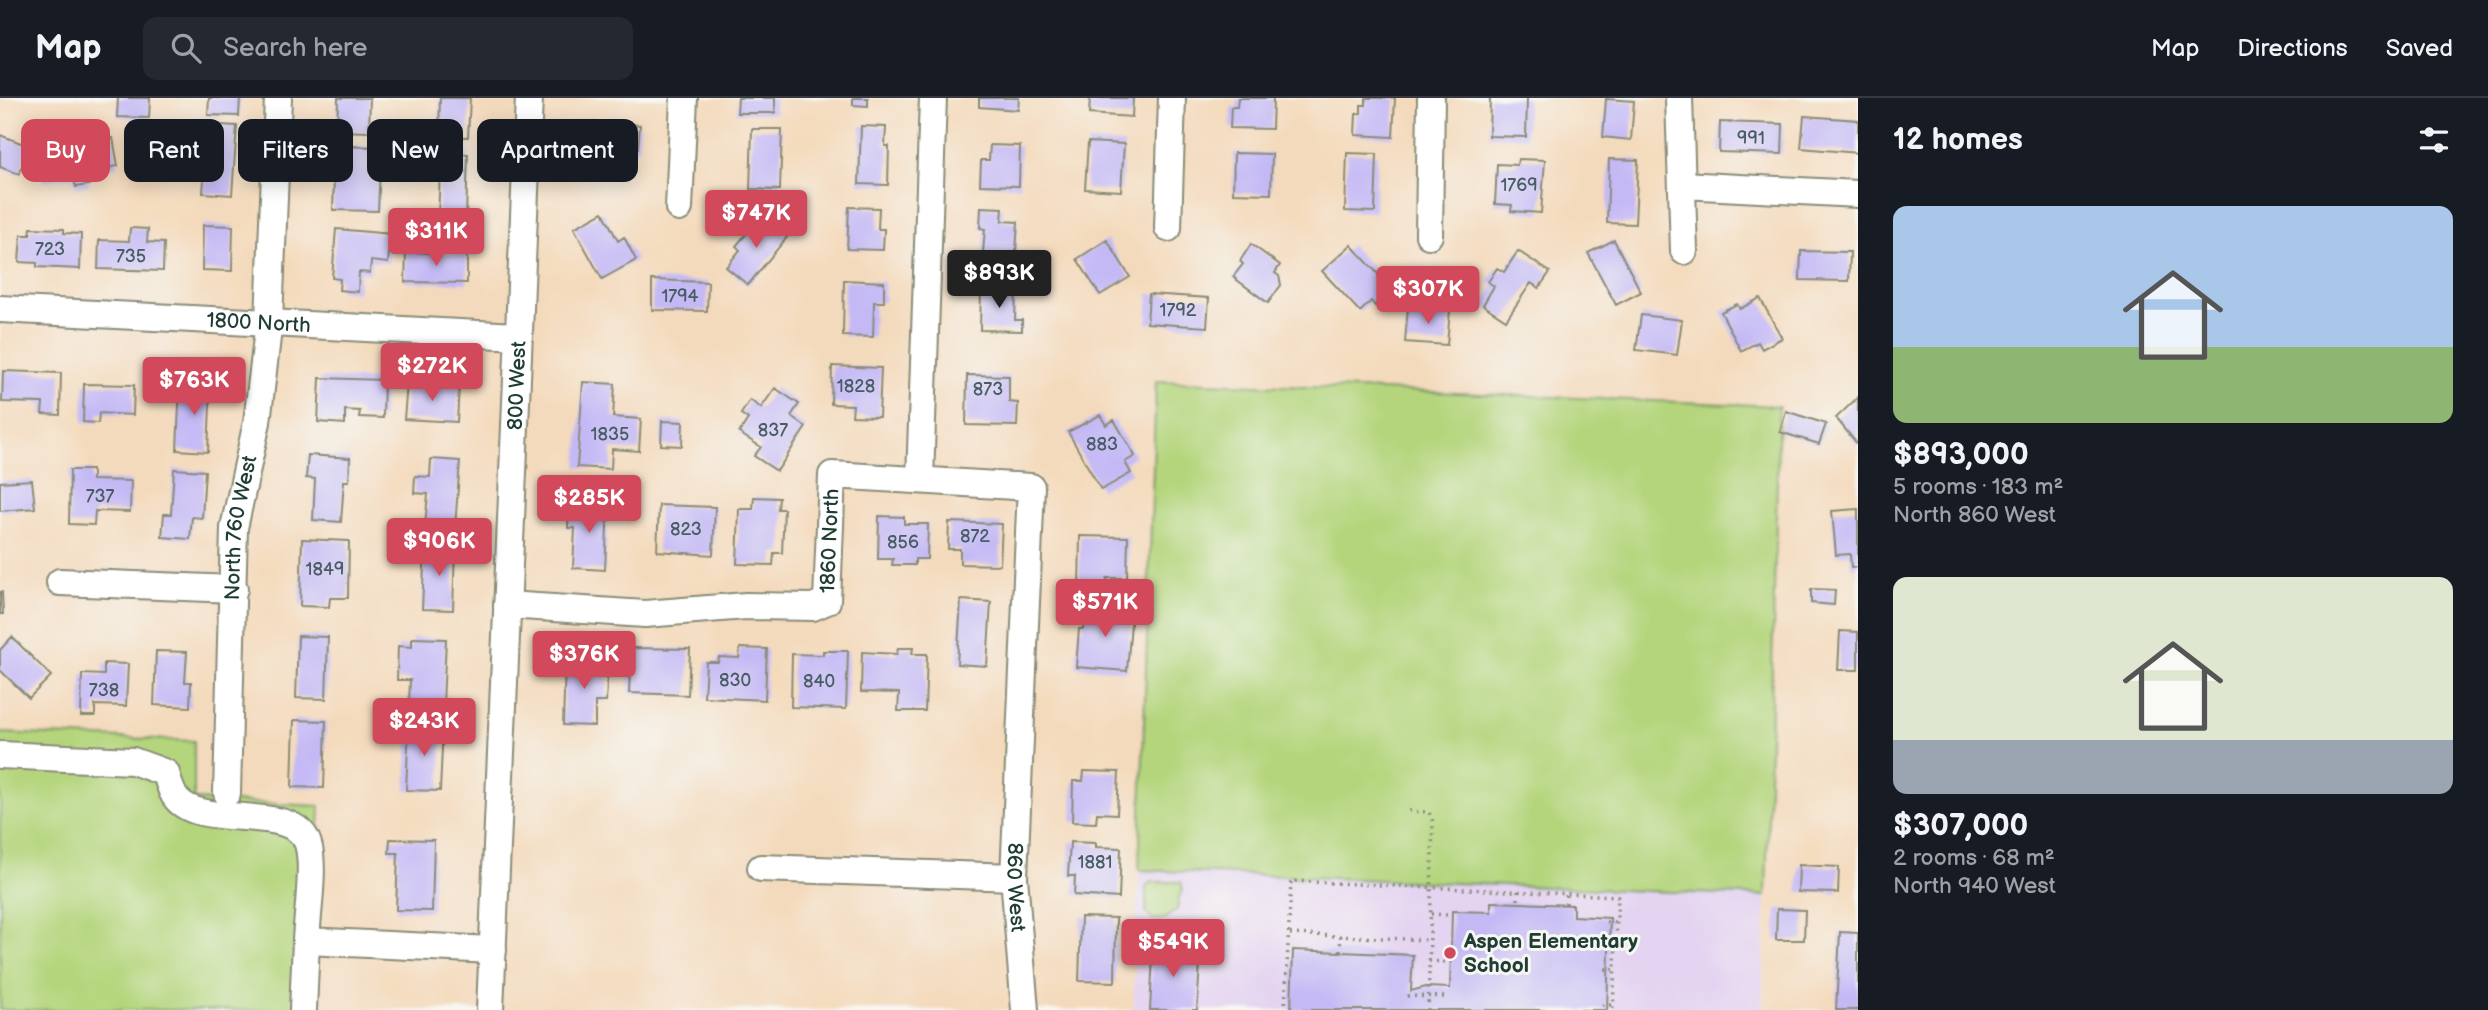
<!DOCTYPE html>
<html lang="en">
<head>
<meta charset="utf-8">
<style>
	:root { --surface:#171b24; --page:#242831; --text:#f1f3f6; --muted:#9ea1a6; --line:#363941; --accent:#d1495b }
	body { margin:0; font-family:"Balsamiq Sans",sans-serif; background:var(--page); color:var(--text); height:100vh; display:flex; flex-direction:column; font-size:26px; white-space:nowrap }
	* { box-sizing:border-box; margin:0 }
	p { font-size:23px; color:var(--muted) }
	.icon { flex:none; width:38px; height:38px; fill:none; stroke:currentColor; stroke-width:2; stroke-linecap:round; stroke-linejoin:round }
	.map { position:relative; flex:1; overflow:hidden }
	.drawer { display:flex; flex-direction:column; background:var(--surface); width:630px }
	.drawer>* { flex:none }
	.banner { position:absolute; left:21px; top:21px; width:665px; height:63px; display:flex; gap:14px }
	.price { position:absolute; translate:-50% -60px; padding:0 16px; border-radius:7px; background:var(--accent); color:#fff; font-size:23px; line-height:46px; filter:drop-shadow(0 2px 4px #0008) }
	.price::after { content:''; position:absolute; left:50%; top:42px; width:21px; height:16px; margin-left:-10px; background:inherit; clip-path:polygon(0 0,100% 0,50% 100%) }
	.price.selected { background:#222; color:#fff }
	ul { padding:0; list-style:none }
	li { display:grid; align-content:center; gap:14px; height:371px; padding:0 35px }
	li span { display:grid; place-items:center; height:217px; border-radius:14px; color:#555 }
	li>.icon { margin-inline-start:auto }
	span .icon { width:126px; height:126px; fill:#fffc; stroke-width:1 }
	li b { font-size:30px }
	h2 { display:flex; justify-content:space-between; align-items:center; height:84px; padding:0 35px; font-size:30px }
	.chip { padding:0 24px; border-radius:14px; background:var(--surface); box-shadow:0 4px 18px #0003; font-size:24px; line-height:63px }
	.chip.selected { background:var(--accent); color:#fff }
	header { display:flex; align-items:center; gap:42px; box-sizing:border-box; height:98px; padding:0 35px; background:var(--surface); border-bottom:2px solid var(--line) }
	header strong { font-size:33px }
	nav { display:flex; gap:38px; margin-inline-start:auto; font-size:24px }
	.search { width:490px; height:63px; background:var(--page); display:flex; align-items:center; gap:18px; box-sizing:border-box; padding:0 24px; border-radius:14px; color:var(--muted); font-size:26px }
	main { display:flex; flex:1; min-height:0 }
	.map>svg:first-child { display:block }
	.built { fill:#e4d3f1 }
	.green { fill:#b4d57c; stroke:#6a8958; stroke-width:2 }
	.building { fill:#c4b9f5 }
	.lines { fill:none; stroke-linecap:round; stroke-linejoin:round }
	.minor-casing { stroke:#8a8c78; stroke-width:30 }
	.path { stroke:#8a8c78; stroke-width:3.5; stroke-dasharray:2 5; stroke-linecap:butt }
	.minor { stroke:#fff; stroke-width:26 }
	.poi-dot { fill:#d1495b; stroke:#f6f6f2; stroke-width:2.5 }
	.labels { text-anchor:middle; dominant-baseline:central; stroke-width:6; stroke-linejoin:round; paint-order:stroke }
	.number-label { font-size:18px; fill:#485c64 }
	.street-label { font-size:21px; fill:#1f3d34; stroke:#f6f6f2 }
	.poi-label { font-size:21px; font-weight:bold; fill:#1f3d34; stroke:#f6f6f2; text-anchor:start }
</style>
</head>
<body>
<header>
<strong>Map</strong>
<div class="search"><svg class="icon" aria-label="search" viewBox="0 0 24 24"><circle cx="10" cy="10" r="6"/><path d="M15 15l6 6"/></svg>Search here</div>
<nav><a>Map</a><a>Directions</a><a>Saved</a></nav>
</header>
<main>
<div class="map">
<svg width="1858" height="912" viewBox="0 0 1858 912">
	<rect width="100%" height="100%" fill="#f6f6f2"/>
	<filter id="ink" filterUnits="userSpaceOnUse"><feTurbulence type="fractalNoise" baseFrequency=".0143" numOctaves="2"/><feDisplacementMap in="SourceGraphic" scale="14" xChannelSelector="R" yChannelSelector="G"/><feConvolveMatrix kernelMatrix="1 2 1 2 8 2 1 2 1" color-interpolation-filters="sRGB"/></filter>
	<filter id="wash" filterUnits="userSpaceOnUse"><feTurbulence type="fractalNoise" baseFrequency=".00686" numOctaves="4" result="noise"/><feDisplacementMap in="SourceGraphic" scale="28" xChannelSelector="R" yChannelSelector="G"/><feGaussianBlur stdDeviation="1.57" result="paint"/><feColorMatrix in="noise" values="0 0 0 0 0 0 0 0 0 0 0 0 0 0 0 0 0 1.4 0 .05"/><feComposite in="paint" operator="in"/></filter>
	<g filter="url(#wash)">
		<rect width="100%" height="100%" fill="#f4dabc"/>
		<path class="built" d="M1139,772L1766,798L1762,912H1133Z"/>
		<path class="green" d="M1156,283L1779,308L1766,798L1139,772Z
			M0,635L194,643V702L320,708L311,912H0Z
			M1151,784H1181L1183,792L1179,799L1177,812L1164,821L1153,822L1146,814V789Z"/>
		<g id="blocks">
			<path class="building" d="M118,0H150L149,20L117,19Z
				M209,0H240L239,18L208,17Z
				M338,0H370L369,34L337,33Z
				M440,0H470L468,39L439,38Z
				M738,0H775V15H737Z
				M853,0H868V8L853,7Z
				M979,0H1019L1018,12L979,9Z
				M1090,0H1133L1132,19L1089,16Z
				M1238,0H1273L1272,31L1230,30L1231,9H1237Z
				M1366,0H1395L1393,39L1355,37L1356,16L1361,15V7H1366Z
				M1490,0H1527L1526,39L1489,38Z
				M1606,1L1634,3L1631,42L1603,39Z
				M1804,18L1858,22V55L1801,50Z
				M595,24L640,27L638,50H631L630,65L601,63L602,46L593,45Z
				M1720,24L1783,26L1782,56L1719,54Z
				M219,27L237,28L232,97L203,95L207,37H218Z
				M861,28L886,29L885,48H889L888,87L859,86Z
				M752,31H782L780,92L750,91Z
				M0,37L29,48L19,76L0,69Z
				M113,40L118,68L87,74L89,87L76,89L73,78L43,83L41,71L51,69L48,52Z
				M1088,44L1124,46L1121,93L1085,91Z
				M990,47L1020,48L1019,88L980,87L981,62H989Z
				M335,48L381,49L378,113L333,112Z
				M422,54L468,56L466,119L438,118L440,75L421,74Z
				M1234,55L1272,56L1271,96L1233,95Z
				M1347,55L1377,56L1375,114L1345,113Z
				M1518,61L1545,62L1541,115L1511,113L1512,107L1495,106L1497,66L1517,67Z
				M1609,61L1638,62L1635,126L1607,125Z
				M849,109L879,110L878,131H884L883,152L847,151Z
				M981,109L1003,110L1002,123L1018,124L1015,169L982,166L985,131L980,130Z
				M603,114L618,143L624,139L636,162L602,181L574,130Z
				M762,117L788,138L748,187L726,169L740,152L736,148Z
				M203,127L233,128L232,173L202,172Z
				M31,130L64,131V135L81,136L80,171L37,169V165L19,164L21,137H30Z
				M130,130L148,131L147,144L164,145L163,173L98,171L99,142L129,143Z
				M336,131L391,136L388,165L371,163L370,175L359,174L358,194L339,192L340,181L332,180Z
				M1107,142L1130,179L1100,197L1077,161Z
				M1614,142L1641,194L1616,207L1588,155Z
				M1251,146L1280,167L1275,175L1279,178L1281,187L1268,205L1233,179L1243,166L1240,163Z
				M1351,147L1393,192L1375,208L1371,203L1360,214L1322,173Z
				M1518,153L1550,174L1539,190L1531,185L1506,222L1483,207L1494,188L1488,184L1497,170L1504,174Z
				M1801,153L1850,154L1849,183L1800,182Z
				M406,154L467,156V185L405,184Z
				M652,182L708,184L707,213L652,212Z
				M844,182L884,184V204H874L873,239L843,238Z
				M981,190L1016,191L1015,222H1022V233L980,232Z
				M1149,196L1209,200L1207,229L1147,225Z
				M1760,200L1782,240L1762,251L1758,244L1741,253L1721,214L1737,206L1740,211Z
				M1408,209L1450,211L1447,247L1405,244Z
				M1641,217L1682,222L1677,257L1636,252Z
				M832,268L881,270L879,319L852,318L853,307L831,306Z
				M3,273L61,275L60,317L42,316L43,305L2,304Z
				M967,277L1009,278V304L1018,305L1017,328L966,327Z
				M320,280L384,282L383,320L359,319L360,313L345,312V326L318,324Z
				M180,284L211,285L208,354L177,352Z
				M583,284L615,286L613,319L641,321L639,353L612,351L611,371L577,369Z
				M407,285L459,288L457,324L404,321Z
				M84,286L134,287L133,317L99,315L98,325L83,324Z
				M775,290L799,306L791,318L806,329L777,373L754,358L761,349L739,335L748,321L741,316L750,302L761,310Z
				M1858,299V347L1836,320Z
				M1786,313L1826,326L1819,346L1780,334Z
				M1100,317L1106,327L1114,322L1135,358L1125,364L1131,375L1101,392L1068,334Z
				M662,323L683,324L682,348L661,347Z
				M308,357L350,360L349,383H344L341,424L313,422L315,381L306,380Z
				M431,361L460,363L455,429L425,427L428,396L414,395L415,378L430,379Z
				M174,371L205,373L202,420L192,419L190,441L162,439L164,416H171Z
				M70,372H92V382L131,383L130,414L95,413L94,427L69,426Z
				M32,382L35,410L0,413V384Z
				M754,399L779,400L778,411H784L782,455H774L773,467L737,466L739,411H753Z
				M569,405L608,407L605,472L573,470L575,430H568Z
				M659,407L715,409L713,457L657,453Z
				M1858,411V469L1851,470L1850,456L1836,457L1832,413Z
				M879,418L904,419V426H928L927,461H915V467H892L893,461H878Z
				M949,424L1002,426L1000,467L960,466V451H948Z
				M1080,438L1128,439L1127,480H1107V491L1079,490Z
				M302,441L349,443L348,500H330L329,509L300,508Z
				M425,447L455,449L453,512L422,511Z
				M1811,491L1835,492L1834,507L1811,505Z
				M0,494H2L3,516H0Z
				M961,502L991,504L987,568L957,566Z
				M1084,509L1132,513L1127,573L1076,569L1079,531H1083Z
				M1840,533L1858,534V572H1838Z
				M298,538L328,539L326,601L296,600Z
				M12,539L51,578L29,600L0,572V552Z
				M412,540L446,541L443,607L409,606L410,582H397L398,548L412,549Z
				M631,550L690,551L688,597L629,595Z
				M740,550L767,551L765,602L704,599L706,564H718L719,559L739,560Z
				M898,550H913L912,556H927L925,613H898L899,595L861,594L862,554L897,556Z
				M156,553L187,554L185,584H191L190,609L154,607Z
				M823,553H848L846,611L791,609L792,556L823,557Z
				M582,561L608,562L606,604H595V628L563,627L565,563L582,564Z
				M104,565L128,566L126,608L95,607V618H81L82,576L104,577Z
				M294,622L326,623L324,690L292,689Z
				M409,626L443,628L440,693L406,692Z
				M1084,673L1119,674L1117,716L1097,715L1096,725L1072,724L1073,683H1083Z
				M390,741L434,742L432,813L396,812L398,755H389Z
				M1070,744L1096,745V749L1121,750L1119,800L1074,797L1075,778H1068Z
				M1799,767L1839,769L1838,795L1798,794Z
				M1491,804L1573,807V818L1610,820L1607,912H1291L1293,852L1413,857L1411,893L1426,889L1450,890L1452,813L1491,814Z
				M1777,811L1805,812L1804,842H1776Z
				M1081,819L1116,820L1115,884L1079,883Z
				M1840,834L1858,835V912H1836Z
				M1154,840L1177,842L1176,864L1200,865L1197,912H1150Z"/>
		</g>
	</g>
	<g filter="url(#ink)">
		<use href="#blocks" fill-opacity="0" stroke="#8a8c78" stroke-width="2"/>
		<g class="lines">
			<defs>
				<g id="minor">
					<path d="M1679,0L1684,153"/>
					<path d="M1682,87L1858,96"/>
					<path d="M679,110L684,0"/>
					<path d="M1168,130L1172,0"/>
					<path d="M1429,137L1431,0"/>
					<path id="s1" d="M0,211L519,238"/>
					<path d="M920,382L933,0"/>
					<path d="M60,484L234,491"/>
					<path id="s2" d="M507,507L645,516L746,508L813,509L827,503L832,377L1031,389L1014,779L1025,912"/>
					<path d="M0,657L133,663L166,675C168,682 171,694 176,700C202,733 295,703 308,746C315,768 307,818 306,843L493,852"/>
					<path id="s3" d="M227,695L234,430L257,324L269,223L278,0"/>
					<path d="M761,770L1014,779"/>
					<path d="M303,912L306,843"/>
					<path id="s4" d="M490,912L529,0"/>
				</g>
			</defs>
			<use href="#minor" class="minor-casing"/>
			<path class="path" d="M1409,713L1429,714L1433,724L1428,912
				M1518,793V803
				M1566,806V796
				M1431,816L1447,817
				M1606,824H1617
				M1290,836L1430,842
				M1340,853L1341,838
				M1429,863L1445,864
				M1605,871L1615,872
				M1407,898L1446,899
				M1602,907H1614
				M1285,912L1291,783L1618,798L1613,912"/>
			<use href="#minor" class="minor"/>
		</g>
	</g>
	<circle class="poi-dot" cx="1450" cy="855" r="7"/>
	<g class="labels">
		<g class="number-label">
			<text x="1751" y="40">991</text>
			<text x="1519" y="87">1769</text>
			<text x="50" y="151">723</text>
			<text x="131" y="158">735</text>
			<text x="680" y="198">1794</text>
			<text x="1178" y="212">1792</text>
			<text x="856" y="288">1828</text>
			<text x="988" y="291">873</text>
			<text x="773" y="332">837</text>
			<text x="610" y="336">1835</text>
			<text x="1102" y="346">883</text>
			<text x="100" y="398">737</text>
			<text x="686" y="431">823</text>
			<text x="975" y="438">872</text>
			<text x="903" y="444">856</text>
			<text x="325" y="471">1849</text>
			<text x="735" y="582">830</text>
			<text x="819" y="583">840</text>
			<text x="104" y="592">738</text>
			<text x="1095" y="764">1881</text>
		</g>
		<g class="street-label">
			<text stroke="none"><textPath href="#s1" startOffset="259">1800 North</textPath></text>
			<text stroke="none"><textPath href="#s4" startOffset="625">800 West</textPath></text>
			<text stroke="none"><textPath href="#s3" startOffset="266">North 760 West</textPath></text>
			<text stroke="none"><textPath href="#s2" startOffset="382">1860 North</textPath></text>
			<text stroke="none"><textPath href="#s2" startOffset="1048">860 West</textPath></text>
		</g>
		<g class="poi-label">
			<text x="1464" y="843">Aspen Elementary<tspan x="1464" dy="24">School</tspan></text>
		</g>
	</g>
</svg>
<b class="price" style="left:756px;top:152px">$747K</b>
<b class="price" style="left:436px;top:170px">$311K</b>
<b class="price selected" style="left:999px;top:212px">$893K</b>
<b class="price" style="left:1428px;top:228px">$307K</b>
<b class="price" style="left:432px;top:305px">$272K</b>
<b class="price" style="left:194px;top:319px">$763K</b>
<b class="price" style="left:589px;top:437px">$285K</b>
<b class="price" style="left:439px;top:480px">$906K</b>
<b class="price" style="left:1105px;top:541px">$571K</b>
<b class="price" style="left:584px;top:593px">$376K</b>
<b class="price" style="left:424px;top:660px">$243K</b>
<b class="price" style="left:1173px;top:881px">$549K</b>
<div class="banner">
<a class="chip selected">Buy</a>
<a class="chip">Rent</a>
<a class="chip">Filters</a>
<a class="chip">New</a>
<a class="chip">Apartment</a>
</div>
</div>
<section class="drawer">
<h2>12 homes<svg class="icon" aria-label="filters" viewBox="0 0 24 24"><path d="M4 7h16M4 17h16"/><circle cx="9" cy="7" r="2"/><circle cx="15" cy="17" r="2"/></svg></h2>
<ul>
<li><span style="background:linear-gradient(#a9c7e8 65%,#8fb573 0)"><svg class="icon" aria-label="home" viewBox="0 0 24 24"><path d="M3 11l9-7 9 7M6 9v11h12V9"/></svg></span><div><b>$893,000</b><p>5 rooms · 183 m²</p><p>North 860 West</p></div></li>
<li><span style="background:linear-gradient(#dfe7d0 75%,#9aa5b1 0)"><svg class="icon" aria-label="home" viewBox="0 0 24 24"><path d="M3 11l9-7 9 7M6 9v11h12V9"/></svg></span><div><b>$307,000</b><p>2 rooms · 68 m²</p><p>North 940 West</p></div></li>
</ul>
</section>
</main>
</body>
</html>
